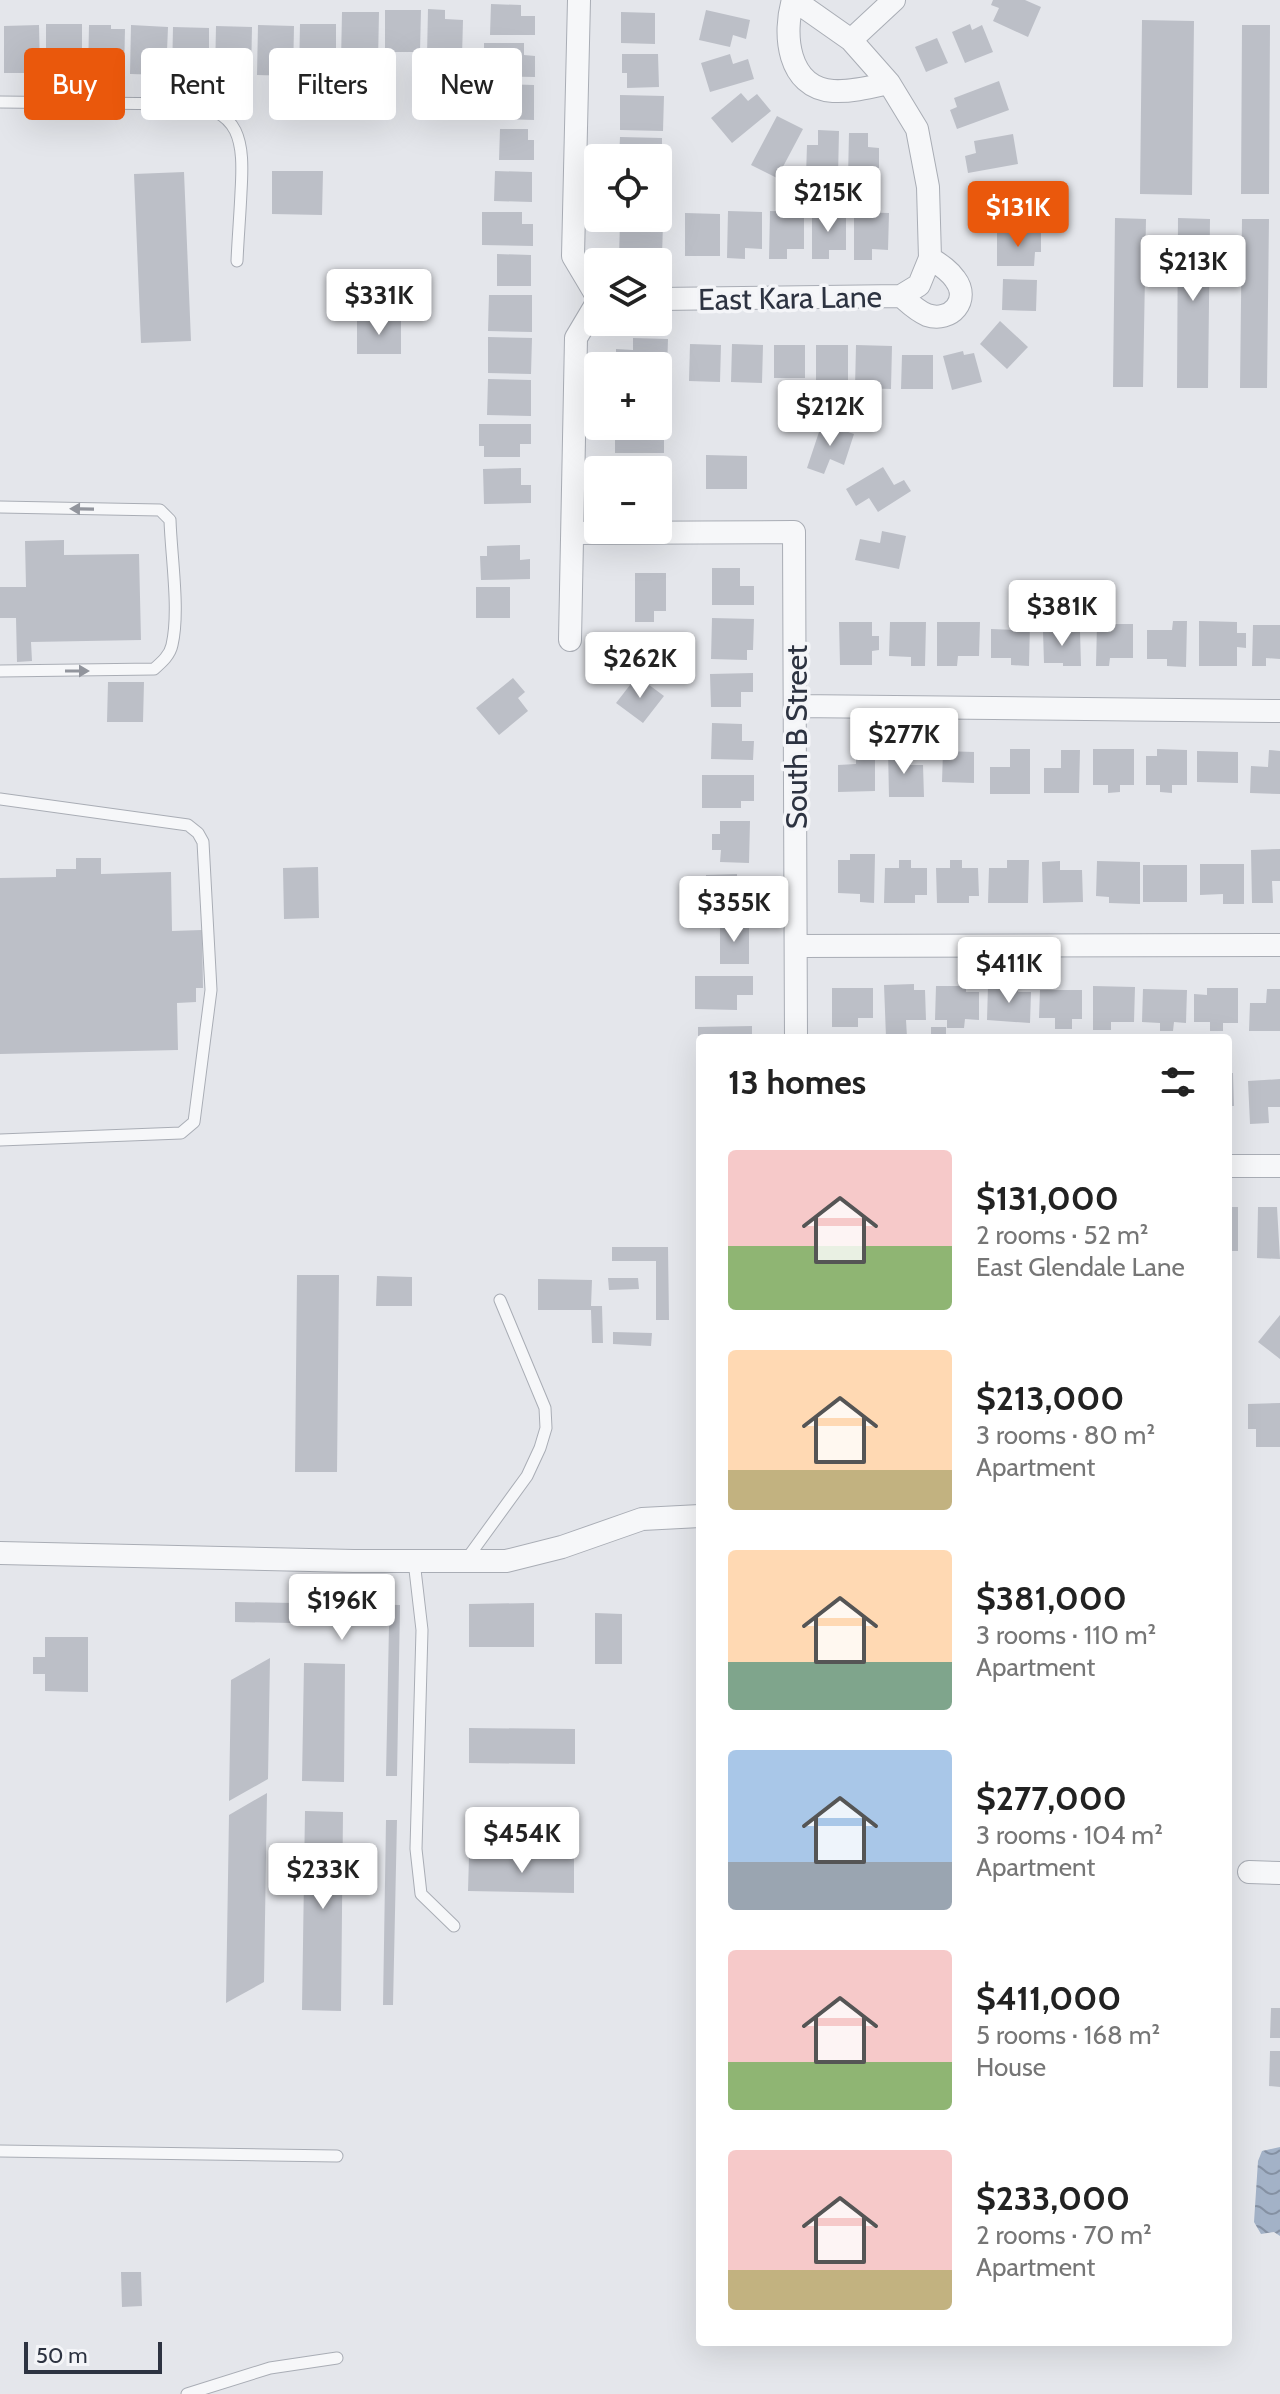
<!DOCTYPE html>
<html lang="en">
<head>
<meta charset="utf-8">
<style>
	:root { --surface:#fff; --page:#f6f6f6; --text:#222; --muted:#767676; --accent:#ea580c }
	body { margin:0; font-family:Cabin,sans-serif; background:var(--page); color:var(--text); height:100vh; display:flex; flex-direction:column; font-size:30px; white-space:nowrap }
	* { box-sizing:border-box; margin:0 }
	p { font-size:26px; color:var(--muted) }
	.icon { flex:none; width:44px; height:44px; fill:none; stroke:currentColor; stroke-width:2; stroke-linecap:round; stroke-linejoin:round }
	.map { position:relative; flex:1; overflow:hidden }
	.side { position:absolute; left:696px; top:1034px; width:536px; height:1312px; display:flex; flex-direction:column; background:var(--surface); border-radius:8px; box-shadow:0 8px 32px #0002 }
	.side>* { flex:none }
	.hud { position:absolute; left:24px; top:48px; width:552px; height:72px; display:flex; gap:16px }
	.tools { position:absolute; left:584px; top:144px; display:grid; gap:16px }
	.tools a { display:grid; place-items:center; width:88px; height:88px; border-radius:8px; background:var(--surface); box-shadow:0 8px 32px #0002; font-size:40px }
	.scale { position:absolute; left:24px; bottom:20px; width:138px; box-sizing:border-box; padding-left:8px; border:4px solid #2d3341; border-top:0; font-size:22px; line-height:28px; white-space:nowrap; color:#2d3341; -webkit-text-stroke:6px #f4f5f8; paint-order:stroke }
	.price { position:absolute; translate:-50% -68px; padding:0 18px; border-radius:8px; background:#fff; color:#222; font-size:26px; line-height:52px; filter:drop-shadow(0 2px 4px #0008) }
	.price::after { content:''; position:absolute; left:50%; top:48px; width:24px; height:18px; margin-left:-12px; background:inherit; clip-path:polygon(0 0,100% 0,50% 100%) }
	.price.on { background:var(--accent); color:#fff }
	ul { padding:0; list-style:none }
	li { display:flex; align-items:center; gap:24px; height:200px; padding:0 32px }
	li span { display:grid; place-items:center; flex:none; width:224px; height:160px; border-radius:8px; color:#555 }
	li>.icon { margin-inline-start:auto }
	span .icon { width:96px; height:96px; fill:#fffc; stroke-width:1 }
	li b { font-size:34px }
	h2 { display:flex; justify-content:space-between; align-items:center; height:96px; padding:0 32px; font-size:34px }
	.pill { padding:0 28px; border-radius:8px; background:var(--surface); box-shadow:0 8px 32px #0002; font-size:28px; line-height:72px }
	.pill.on { background:var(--accent); color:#fff }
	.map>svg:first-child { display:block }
	.water { fill:url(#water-waves) }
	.building { fill:#bcbfc7 }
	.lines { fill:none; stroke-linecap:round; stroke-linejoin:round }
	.service-casing { stroke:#a9adb5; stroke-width:13 }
	.minor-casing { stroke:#a9adb5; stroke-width:24 }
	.service { stroke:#f6f7f9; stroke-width:11 }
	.minor { stroke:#f6f7f9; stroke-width:22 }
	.oneway { fill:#92959d }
	.labels { text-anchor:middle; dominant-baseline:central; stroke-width:7; stroke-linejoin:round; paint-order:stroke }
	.street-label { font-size:30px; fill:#2d3341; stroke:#f4f5f8 }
</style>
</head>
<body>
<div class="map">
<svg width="1280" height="2394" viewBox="0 0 1280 2394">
	<defs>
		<pattern id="water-waves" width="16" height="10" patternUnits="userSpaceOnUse" patternTransform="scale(2)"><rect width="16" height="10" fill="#a3b2c7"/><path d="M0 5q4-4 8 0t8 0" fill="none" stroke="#8591a3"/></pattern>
	</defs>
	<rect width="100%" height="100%" fill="#e4e6eb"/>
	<path class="water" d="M1280,2147V2236L1274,2232L1261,2234L1254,2222L1258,2161L1262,2151Z"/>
	<path class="building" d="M993,0H1025L1041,7L1028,37L993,21L999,8L991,5Z
		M491,4L521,5V16H535V35H490Z
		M428,9L445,10V19L463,20L462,57L427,56Z
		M385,10H421L420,52H385Z
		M706,10L750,20L746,39L733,35L730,47L699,40Z
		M342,12H379L378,62H341Z
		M621,12L655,13V44L621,43Z
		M1142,20L1194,21L1192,195L1140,194Z
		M46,24H82V74L46,73Z
		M300,24H336V74H299Z
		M970,24L972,30L982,25L993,52L965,63L952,32Z
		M39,25L40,73H4V26Z
		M89,25H111V29H125L124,74H88Z
		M131,25L168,27L166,75L130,74Z
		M258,25L294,26L293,76L257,75Z
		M1242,25H1270L1269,194H1241Z
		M216,26L252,27L251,76L215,75Z
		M173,27L209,28V75H172Z
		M937,38L948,63L926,72L915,47Z
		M484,43H524V55L535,56V77L484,76Z
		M622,54H658L659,87L627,88V73H622Z
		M730,54L733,64L748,59L754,79L710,92L701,63Z
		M999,81L1009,110L957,129L950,110L957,107L954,98Z
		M496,84L534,85V120L496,119Z
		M741,93L748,101L757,94L771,111L732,143L711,118Z
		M620,95L664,96L663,131L620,130Z
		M777,116L803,129L777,178L751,165Z
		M500,129H528V140H534V160H499Z
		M818,130L839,131L838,177L806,176L807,145H818Z
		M849,133H868V147L879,148V179L848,178Z
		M1013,134L1018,164L968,173L965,156L976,153L974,141Z
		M620,137L662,138V173H658V158H619Z
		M272,171H323L322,215L272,214Z
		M495,171L532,172V202L494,201Z
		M184,172L191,341L141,343L134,174Z
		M658,181H665V215H658Z
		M1018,184V195L1024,194L1025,218L972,220L971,198L982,197V186Z
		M728,211L762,212V249L745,248V259L727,258Z
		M770,211L804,212V249H787V259H769Z
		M482,212H522V224H533V246L482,245Z
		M846,212V250H829V259H812V213Z
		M854,212L889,213L888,250L872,249V260H854Z
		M685,213L720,214V256H685Z
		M1115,218L1146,219L1143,387H1113Z
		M1178,218L1210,219L1208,388H1177Z
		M1242,219H1269L1267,388H1240Z
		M620,221L663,222L662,258L619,257Z
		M997,232L1041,233V252H1035L1034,266H997Z
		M497,254L531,255V286H497Z
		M1003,279L1037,280L1036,311L1002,310Z
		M489,295H532V332L488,331Z
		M357,320H401V354H357Z
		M1000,321L1028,347L1007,369L980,344Z
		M488,337L532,338L531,374L488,373Z
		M633,338L668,339L667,370L658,369V366H616V349L633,350Z
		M690,344L721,345L720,382L689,381Z
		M732,344L763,345L762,383L731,382Z
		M774,345H805V378H774Z
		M816,345H848V383L816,384Z
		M856,345L892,346L891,389L855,388Z
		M963,351L964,355L974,353L982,382L952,390L943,356Z
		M902,355H933V389H901Z
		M488,379L531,380V416L487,415Z
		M658,419H664V453H615V433H626V426H658Z
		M822,423L854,434L844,465L830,459L824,474L807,468Z
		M479,424H531V444H520V457H484V446H479Z
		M706,455L747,456V489H706Z
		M666,460L667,492H658V470H615V461Z
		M883,467L894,485L904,480L911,491L878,512L869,498L856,506L846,489Z
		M521,468V485H531V503L484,504L483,469Z
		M882,531L906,536L899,569L855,560L860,539L880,543Z
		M64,540V555L139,554L141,640L31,642L32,661L17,662L16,618H0V587H26L25,541Z
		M520,545V560L530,559V579L481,580L480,556H487V546Z
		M712,568H740V586H754V605H712Z
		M635,573H666V611H654V622H635Z
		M476,587H510V618H476Z
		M712,618L754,619L753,650H747V660L711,659Z
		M1173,621H1187L1186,667L1167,666V659H1147V630H1172Z
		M1199,621L1237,622V633H1246V648L1237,647V666H1199Z
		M839,622H872V636H879V650L872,651V665H840Z
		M890,622H926L925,666H911V657L889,656Z
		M937,622H980L979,656H958L957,666H937Z
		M1016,623H1030L1029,666L1011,665V658H991V629L1016,630Z
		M1097,624H1133V658H1110L1109,666H1096Z
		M1253,625H1280V659L1266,658V666H1252Z
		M1043,631H1080L1081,666H1063V663H1044Z
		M753,673V692H741V707H711L710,674Z
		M637,676L664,696L643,723L616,703Z
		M513,678L525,692L518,698L528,711L499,735L476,708Z
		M108,682H144L143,722H107Z
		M712,723L742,724V741H754L753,760L711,759Z
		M875,749V791L838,792V765L856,764V750Z
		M888,749H907L908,765H923L924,797H889Z
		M1010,749H1030V794H990V767H1010Z
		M1093,749H1134V785H1120V792L1108,793V785H1093Z
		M1157,749L1187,750V785H1172V793L1160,792V785H1146V756H1157Z
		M1061,750H1080L1079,793H1044V768H1061Z
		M1269,750L1280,751V794L1250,793L1251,766L1268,767Z
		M943,751L974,752V783L942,782Z
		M1197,751L1238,752V783L1197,782Z
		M702,775H754V801H741V808H702Z
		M720,821H750L749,863L720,862L721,850H712V834H720Z
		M1280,849V881H1272L1273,903H1252L1251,850Z
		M850,854H875L874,903L860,902V894L838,893V860H850Z
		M76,858H101V874L171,872L172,931L202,930L203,988H196V1002L177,1003L178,1050L0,1054V878L56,877V869H76Z
		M899,860H911V868H927V895H915V903H884L885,868H899Z
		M950,860H962V868H978L979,896H969V903H937L936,868H950Z
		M1007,860H1029L1028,903H988L989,868H1007Z
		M1060,861V870H1082L1083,902L1043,903L1042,862Z
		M1097,861L1140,862V904L1109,903V897L1096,896Z
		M1200,864H1244V904H1223V894L1200,895Z
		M1143,865H1187V902H1143Z
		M318,867L319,918L284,919L283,868Z
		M737,874V891H752V910H710V897L706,898V875Z
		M720,923H749V964H720Z
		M695,976H753V995H737V1010L695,1009Z
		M914,984V990H925L926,1020H906L907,1037H886L884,985Z
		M936,986H966V992H979V1020L965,1019L964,1028H947V1020H935Z
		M988,986H1018V992H1031L1030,1023L987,1020Z
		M1093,986L1135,987L1134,1022H1111V1030H1093Z
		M832,988H873V1018H858V1027H832Z
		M1207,988H1238V1023H1223V1031H1210V1022H1194V994L1207,995Z
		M1143,989L1187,990L1186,1023L1174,1022L1173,1031H1160V1023L1142,1022Z
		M1267,989H1280V1031H1249L1250,1003H1266Z
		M1040,990H1082V1019H1072V1029H1055V1018H1039Z
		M752,1026V1038H698V1027Z
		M931,1027H946V1038H931Z
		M1228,1073H1233L1234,1106H1228Z
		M1280,1079V1107H1268L1269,1123L1250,1124L1248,1081Z
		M1228,1207H1238V1251H1228Z
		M1258,1207H1277L1280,1259L1257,1258Z
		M612,1247H668L669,1320H656V1261H612Z
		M297,1275H339L337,1472H295Z
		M377,1276L412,1277V1306H376Z
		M608,1278H638L639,1289L609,1290Z
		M538,1279L592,1280L591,1306H602L603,1343H592L591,1310H538Z
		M1280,1315V1359L1258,1342Z
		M613,1332L652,1333L651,1346L613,1344Z
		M1280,1403V1447H1256V1429H1248V1404Z
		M235,1602L400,1605L397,1776H386L389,1625L235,1622Z
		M534,1603V1647H469V1604Z
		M595,1613L622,1614V1664H595Z
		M45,1637H88V1692L45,1691V1674H33V1657H45Z
		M270,1658L268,1779L229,1801L231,1680Z
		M304,1663L345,1664L344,1782L302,1781Z
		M469,1728L575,1729V1764L469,1763Z
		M267,1793L264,1982L226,2003L229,1815Z
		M305,1811L343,1812L341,2011L302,2010Z
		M386,1820H397L393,2005H383Z
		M469,1857L574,1858V1893L468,1891Z
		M1271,2008H1280V2038H1270Z
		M1270,2051H1280V2087L1269,2086Z
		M121,2272H141L142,2306L122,2307Z"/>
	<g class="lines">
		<defs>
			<path id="service" d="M0,102L183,104C242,108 244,142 241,192C240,215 238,238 237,261
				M0,507L160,510L170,520C171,555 180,611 172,645C170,655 162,662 154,669L0,671
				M0,799L188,825L198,833L203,842L211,990L194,1122L181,1133L0,1140
				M466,1560L527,1476L540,1448L546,1428L545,1408L500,1300
				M414,1561L422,1630L416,1849L421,1894L454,1926
				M0,2151L337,2156
				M187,2394L270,2368L337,2358"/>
			<path id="minor" d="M579,0L573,256L598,298
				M793,0C783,33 787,88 833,91C852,92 871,87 889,83
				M851,40L894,0
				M901,296C909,303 917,311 927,315C951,323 971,300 955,279C949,270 939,264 930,258
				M658,299L901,296L919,285L930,258L928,187L917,129L889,83L851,40L794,0
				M574,533L794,532L796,1038
				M570,640L576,338L598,301
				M796,706L1280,711
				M796,946L1280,945
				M1228,1166H1280
				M0,1553L354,1561H506L562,1547L642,1519L700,1516
				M1249,1872L1280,1873"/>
		</defs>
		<use href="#service" class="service-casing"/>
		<use href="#minor" class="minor-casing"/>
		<use href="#service" class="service"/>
		<use href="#minor" class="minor"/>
	</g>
	<defs><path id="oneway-solid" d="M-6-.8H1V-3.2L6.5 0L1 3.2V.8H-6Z" transform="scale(2)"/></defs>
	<g class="oneway">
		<use href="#oneway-solid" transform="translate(82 509) rotate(-179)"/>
		<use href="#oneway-solid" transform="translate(77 671)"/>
	</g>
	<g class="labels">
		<g class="street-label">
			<text transform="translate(790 298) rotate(-1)">East Kara Lane</text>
			<text transform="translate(796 737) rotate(-90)">South B Street</text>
		</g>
	</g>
</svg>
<div class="tools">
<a><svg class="icon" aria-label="locate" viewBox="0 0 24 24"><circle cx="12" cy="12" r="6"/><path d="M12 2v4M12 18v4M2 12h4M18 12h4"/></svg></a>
<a><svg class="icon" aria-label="layers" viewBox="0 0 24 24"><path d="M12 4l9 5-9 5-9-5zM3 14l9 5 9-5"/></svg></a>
<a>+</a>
<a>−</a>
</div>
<div class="scale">50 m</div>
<b class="price" style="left:828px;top:234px">$215K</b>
<b class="price on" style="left:1018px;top:249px">$131K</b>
<b class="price" style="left:1193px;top:303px">$213K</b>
<b class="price" style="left:379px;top:337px">$331K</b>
<b class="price" style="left:830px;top:448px">$212K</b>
<b class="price" style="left:1062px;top:648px">$381K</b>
<b class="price" style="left:640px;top:700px">$262K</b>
<b class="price" style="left:904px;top:776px">$277K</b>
<b class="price" style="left:734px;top:944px">$355K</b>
<b class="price" style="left:1009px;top:1005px">$411K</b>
<b class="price" style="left:342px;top:1642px">$196K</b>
<b class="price" style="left:522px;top:1875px">$454K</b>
<b class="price" style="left:323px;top:1911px">$233K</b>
<div class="hud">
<a class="pill on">Buy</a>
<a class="pill">Rent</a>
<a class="pill">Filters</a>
<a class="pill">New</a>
</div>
<section class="side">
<h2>13 homes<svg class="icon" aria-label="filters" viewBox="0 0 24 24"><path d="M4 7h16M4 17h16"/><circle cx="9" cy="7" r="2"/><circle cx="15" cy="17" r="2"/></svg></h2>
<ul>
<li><span style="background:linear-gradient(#f6c9c9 60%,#8fb573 0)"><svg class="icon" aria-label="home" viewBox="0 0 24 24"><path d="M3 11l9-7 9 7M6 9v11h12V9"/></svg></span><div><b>$131,000</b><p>2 rooms · 52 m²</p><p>East Glendale Lane</p></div></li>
<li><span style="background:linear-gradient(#ffd9b3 75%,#c2b280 0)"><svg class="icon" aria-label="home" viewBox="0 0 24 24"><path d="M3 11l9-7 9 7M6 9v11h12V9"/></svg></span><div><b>$213,000</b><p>3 rooms · 80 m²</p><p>Apartment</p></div></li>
<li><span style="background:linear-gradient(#ffd9b3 70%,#7fa58c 0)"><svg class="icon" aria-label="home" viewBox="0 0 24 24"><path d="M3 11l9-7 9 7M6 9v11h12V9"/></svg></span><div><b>$381,000</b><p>3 rooms · 110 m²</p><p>Apartment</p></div></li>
<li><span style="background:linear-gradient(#a9c7e8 70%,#9aa5b1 0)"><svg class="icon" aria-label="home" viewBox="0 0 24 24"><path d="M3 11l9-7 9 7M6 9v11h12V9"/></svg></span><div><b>$277,000</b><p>3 rooms · 104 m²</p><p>Apartment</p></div></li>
<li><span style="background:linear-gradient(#f6c9c9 70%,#8fb573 0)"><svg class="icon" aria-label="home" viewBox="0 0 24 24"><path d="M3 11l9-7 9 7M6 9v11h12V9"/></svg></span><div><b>$411,000</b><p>5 rooms · 168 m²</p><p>House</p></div></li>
<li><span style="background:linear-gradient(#f6c9c9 75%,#c2b280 0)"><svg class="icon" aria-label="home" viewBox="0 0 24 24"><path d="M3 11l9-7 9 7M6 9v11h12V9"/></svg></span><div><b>$233,000</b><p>2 rooms · 70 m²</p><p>Apartment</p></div></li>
</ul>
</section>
</div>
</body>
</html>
